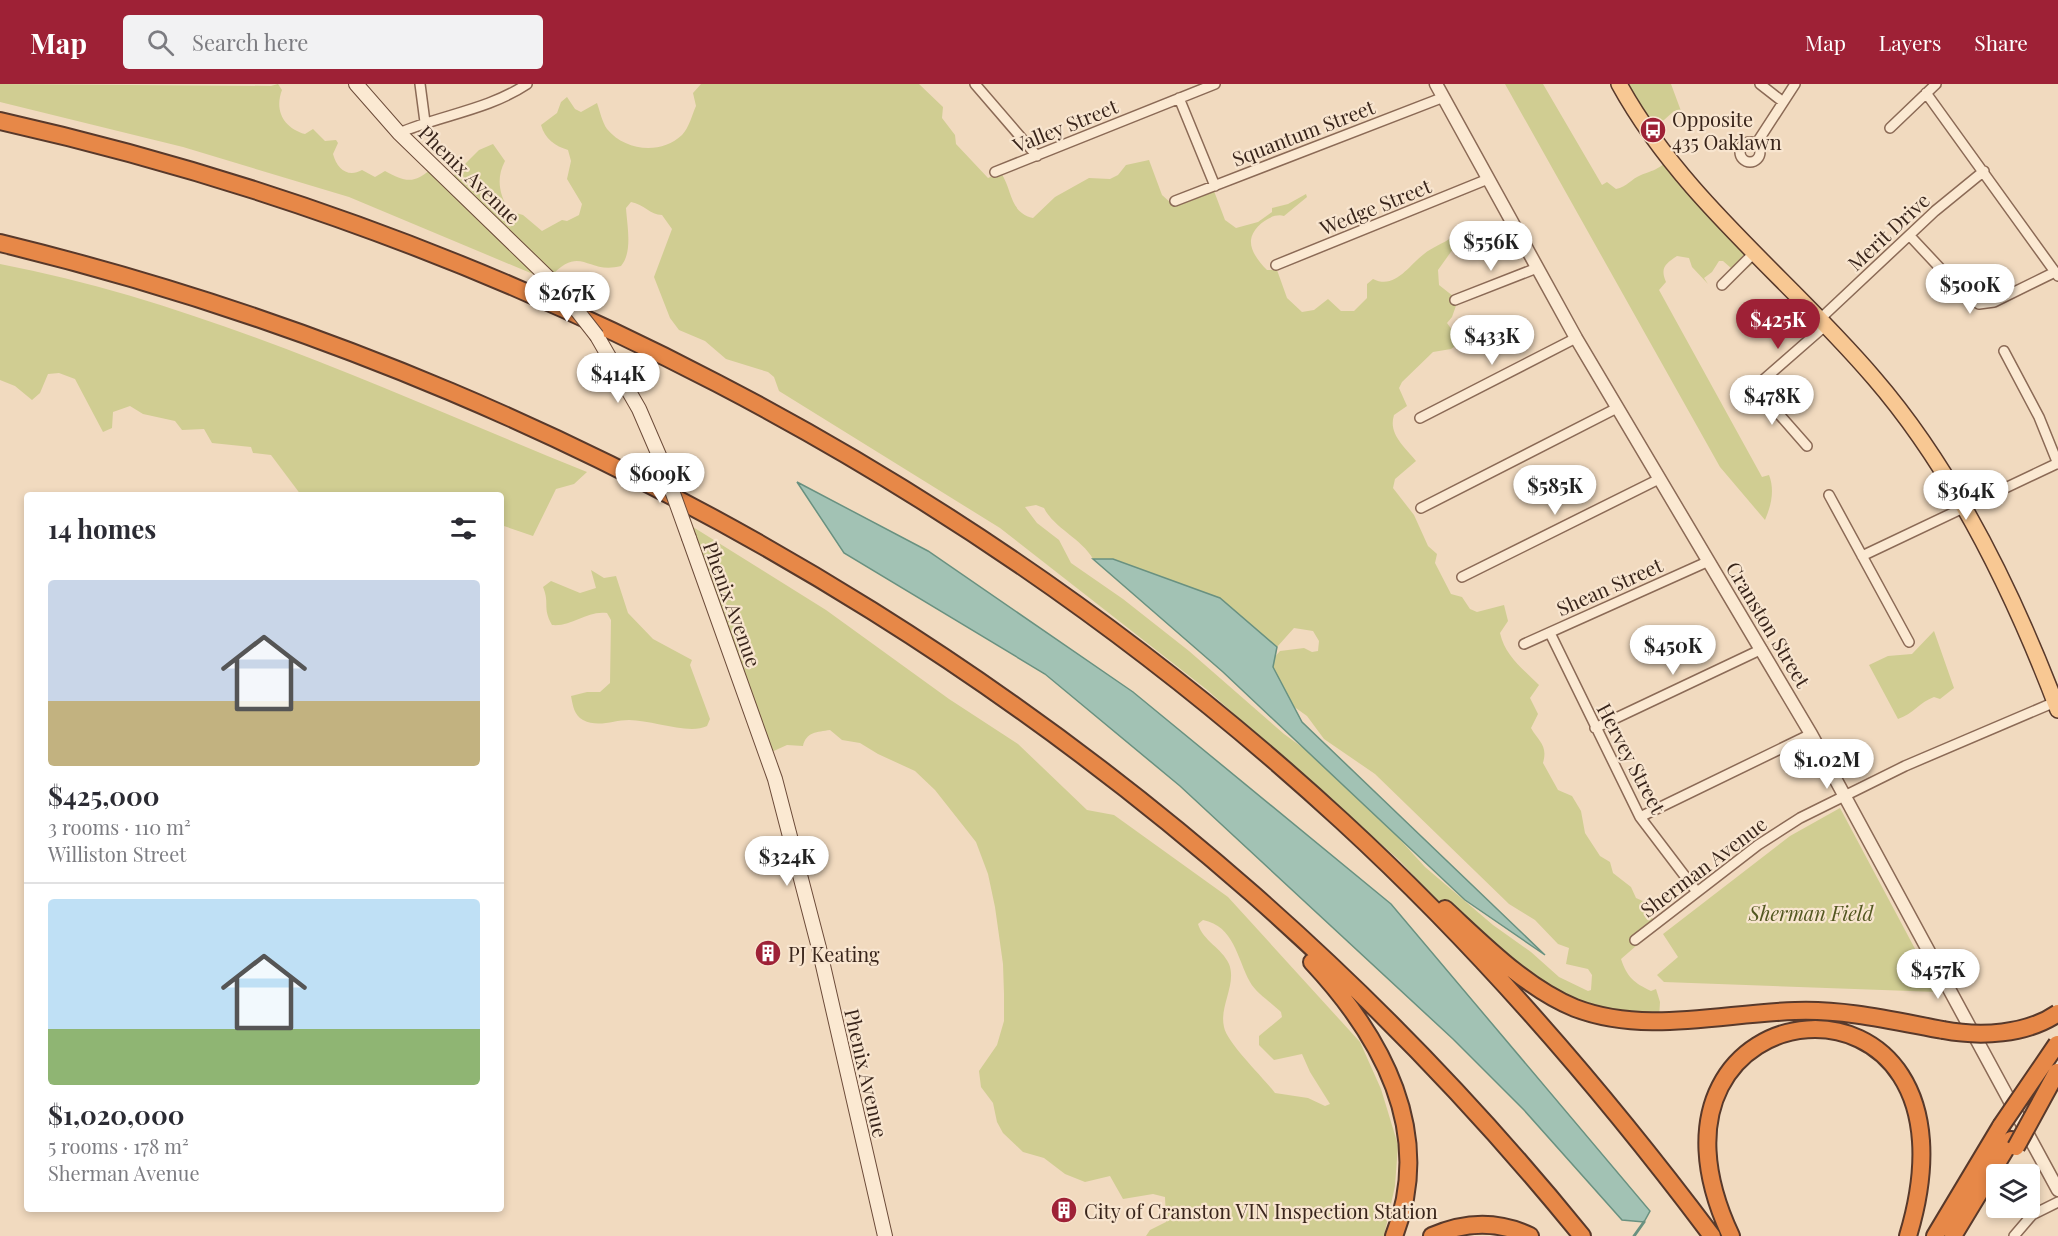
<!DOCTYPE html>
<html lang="en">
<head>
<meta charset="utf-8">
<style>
	:root { --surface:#fff; --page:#f2f2f3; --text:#2b2b33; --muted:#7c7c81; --line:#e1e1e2; --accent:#9e2136 }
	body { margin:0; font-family:"Playfair Display",serif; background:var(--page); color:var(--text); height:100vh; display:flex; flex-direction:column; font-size:22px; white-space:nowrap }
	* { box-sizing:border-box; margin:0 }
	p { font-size:20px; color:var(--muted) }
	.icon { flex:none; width:33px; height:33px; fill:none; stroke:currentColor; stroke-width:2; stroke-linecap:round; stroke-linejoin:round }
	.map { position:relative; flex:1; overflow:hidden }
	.side { position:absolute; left:24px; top:408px; width:480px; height:720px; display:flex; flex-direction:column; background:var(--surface); border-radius:6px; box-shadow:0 3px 9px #0003 }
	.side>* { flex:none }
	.tools { position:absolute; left:1986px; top:1080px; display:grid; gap:12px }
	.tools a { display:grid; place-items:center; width:54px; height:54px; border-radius:6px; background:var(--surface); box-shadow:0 3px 9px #0003; font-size:30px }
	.price { position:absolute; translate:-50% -51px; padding:0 14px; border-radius:21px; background:#fff; color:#222; font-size:20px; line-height:39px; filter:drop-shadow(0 2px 3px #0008) }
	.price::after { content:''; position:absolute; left:50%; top:36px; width:18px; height:14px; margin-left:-9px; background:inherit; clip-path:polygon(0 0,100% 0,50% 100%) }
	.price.on { background:var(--accent); color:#fff }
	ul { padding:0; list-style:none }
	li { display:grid; align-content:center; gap:12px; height:318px; padding:0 24px }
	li+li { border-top:2px solid var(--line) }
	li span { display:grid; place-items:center; height:186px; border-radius:6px; color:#555 }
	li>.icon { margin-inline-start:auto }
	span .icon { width:108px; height:108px; fill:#fffc; stroke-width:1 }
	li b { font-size:26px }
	h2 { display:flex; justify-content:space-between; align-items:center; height:72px; padding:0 24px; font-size:26px }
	header { display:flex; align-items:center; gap:36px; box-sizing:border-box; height:84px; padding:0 30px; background:var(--accent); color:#fff }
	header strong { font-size:28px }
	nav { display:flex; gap:33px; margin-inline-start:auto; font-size:21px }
	.search { width:420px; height:54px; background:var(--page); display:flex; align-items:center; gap:15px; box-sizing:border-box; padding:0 21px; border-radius:6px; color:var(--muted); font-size:22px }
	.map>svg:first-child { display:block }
	.green { fill:#d0cd92; fill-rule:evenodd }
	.water { fill:#a2c2b4; stroke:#699180; stroke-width:1.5 }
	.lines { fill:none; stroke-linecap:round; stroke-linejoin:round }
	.stream { stroke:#699180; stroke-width:3 }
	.minor-casing { stroke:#8b6a56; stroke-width:12 }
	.tertiary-casing { stroke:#8b6a56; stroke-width:15 }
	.secondary-casing { stroke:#6c4b39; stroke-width:16 }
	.primary-casing { stroke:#58392b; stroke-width:18 }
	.motorway-casing { stroke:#58392b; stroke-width:20 }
	.minor { stroke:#fbe9d2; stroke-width:9 }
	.tertiary { stroke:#fbe9d2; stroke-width:12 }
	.secondary { stroke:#fbe9d2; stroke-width:14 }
	.primary { stroke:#f8c893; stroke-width:15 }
	.motorway { stroke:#e78848; stroke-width:16 }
	.secondary-bridge-casing { stroke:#6c4b39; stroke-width:16; stroke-linecap:butt }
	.motorway-bridge-casing { stroke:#58392b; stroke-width:20; stroke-linecap:butt }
	.secondary-bridge { stroke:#fbe9d2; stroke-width:14 }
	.motorway-bridge { stroke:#e78848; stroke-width:16 }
	.labels { text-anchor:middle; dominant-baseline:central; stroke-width:4.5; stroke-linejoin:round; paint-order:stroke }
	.poi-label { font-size:20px; fill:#39251b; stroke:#f8e5cf; text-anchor:start }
	.street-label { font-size:20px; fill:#39251b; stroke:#f8e5cf }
	.park-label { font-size:20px; font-style:italic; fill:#525720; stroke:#f8e5cf }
</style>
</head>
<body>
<header>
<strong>Map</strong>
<div class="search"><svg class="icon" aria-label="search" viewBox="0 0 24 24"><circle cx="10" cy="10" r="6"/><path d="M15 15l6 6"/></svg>Search here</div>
<nav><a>Map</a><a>Layers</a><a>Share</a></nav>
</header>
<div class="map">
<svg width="2058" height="1152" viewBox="0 0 2058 1152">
	<rect width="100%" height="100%" fill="#f1dabf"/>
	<path class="green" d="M0,0L271,2L278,0L282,6C274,27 284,44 305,50L313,45L325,57L336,56L338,59L333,70C337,85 348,94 362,86L375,93L385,87C408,100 415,99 435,82L451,94L479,66L493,60L505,77C496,94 499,110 509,127L523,131L542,147L562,136L567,137L579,131L582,120L567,95L571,77L568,66C555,62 545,55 541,41L557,29L561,18L567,13L575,25L581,28L597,19C600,27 602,38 607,45C625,67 661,71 682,51C689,44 692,31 696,22L693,9L701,0H919L943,23L942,34L955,51L956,60L988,94L1001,89C1013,107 1009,128 1033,134L1055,113L1089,94L1110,95L1118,91L1126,81L1149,76L1162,111L1171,119L1214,107L1225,136L1236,144L1258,138L1272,128V124L1288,120L1306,110L1307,113L1284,132C1272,128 1252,143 1251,156C1250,167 1259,178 1267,186H1277L1287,214L1302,228L1314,226L1328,215L1341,227H1354L1367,214V200L1373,195C1395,206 1408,182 1424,170C1432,163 1443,160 1452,153L1453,165L1438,186L1439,201L1458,216L1452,233L1447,239L1461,258L1451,265L1433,268L1402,298L1399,304L1407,322L1394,331C1388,350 1404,362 1416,377L1395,395L1393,404L1414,431L1428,462L1437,470L1435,479L1451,510L1462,513L1470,525L1477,528L1504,521L1508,537L1500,549C1505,572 1523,585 1539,601L1530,614L1538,630L1531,644C1539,658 1548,661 1543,679L1558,706L1572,712L1581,727L1585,749L1600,772L1610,778L1613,789L1631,803L1636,814L1645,818L1647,828L1659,842L1621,875C1627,893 1634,899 1651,907L1656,905L1660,918L1659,935L1565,919L1442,822L1399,776L1206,605L1000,444L779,307L774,293L768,288L726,275L705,257L679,246L670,234L654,193L672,145L662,131C650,131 644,120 631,118L626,124C627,141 633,168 621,182C586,191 582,159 550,193L552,198L349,113L183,63L0,18ZM1036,421L1044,424C1054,444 1082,455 1093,475H1109L1220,514L1277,563L1294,544L1313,547L1319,557L1318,567L1312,568L1304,564L1280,567L1273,575L1268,604L1307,632L1324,655L1375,690L1509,820L1535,836L1558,860L1569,864L1566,880L1588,885L1592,891L1591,906L1588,907L1559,893L1531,868L1493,841L1425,783L1343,693L1284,650L1189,567L1123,515L1071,479L1059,456L1037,439L1025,423Z
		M1505,0H1543L1602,101L1607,98L1616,105C1627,103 1631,95 1641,91C1655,86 1658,85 1670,75L1760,174L1739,191L1723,177H1719L1712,188L1704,194L1708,200L1692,183L1689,174L1677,172C1665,180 1660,184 1666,198L1659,206L1762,393L1769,391C1775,406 1771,422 1765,436L1720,383Z
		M1619,0H1671L1681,27H1674L1664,36L1649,44Z
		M0,180C204,219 396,311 587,388L574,400L556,405L533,452L501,441V411H301L271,371L253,369L251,363L212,359L204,345L182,346L175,337L143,330L130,322L113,328L112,344L103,348L75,295L59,289L48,290L40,309L32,316L15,302L0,296Z
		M685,438L826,526L949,615L1018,660L1087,726L1114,731L1228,813L1360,958L1381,1005L1398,1061L1395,1102L1384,1152H1146L1150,1146L1166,1138L1165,1113L1153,1110L1123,1115L1110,1092L1085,1098L1065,1090L1044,1074L1023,1068L1003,1049L997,1038L993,1019L981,1003L979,987L997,961L1004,937V910L1003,880L995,823L988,790L976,758L935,706L915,687L878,670L860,659L842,656L830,646C817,648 806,648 803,662L787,661L767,670ZM1203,836C1234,842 1237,874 1250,898C1256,909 1272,919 1281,928L1282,933L1259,952V961L1274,976L1302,970L1310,988L1330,1020L1325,1022L1308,1014L1275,1009C1263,993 1227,959 1224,943C1219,922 1237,900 1229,880C1222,864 1203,857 1198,840Z
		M591,486L604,494L616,492L628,529L653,555L692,576L690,581L710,635L707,642C689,651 652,636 629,636C614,636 598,644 583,636C574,631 573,622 571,612L587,608H600L610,599L611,536L607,529C587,526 572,543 552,541C542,523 550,520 543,503L551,497L580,509L596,504Z
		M1934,547L1954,604L1940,615L1934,613C1920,618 1913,630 1898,635L1869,581L1888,572L1912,570Z
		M1840,724L1938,908L1664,898L1657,891L1678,873L1663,850L1790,752Z"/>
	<path class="water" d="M797,398L928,467L1133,608L1391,820L1650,1127L1644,1138L1622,1136L1524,1026L1453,955L1180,702L1045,590L844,469Z
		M1093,475H1113L1220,514L1277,563L1273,583L1302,638L1545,871L1465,816L1223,588Z"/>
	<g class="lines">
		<path class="stream" d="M1634,1152L1644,1138"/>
		<defs>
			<path id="minor" d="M420,0L425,38
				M975,0L1037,72
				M1760,0L1783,18
				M1926,9L2058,192
				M1179,14L1215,102
				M1890,44L1936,0
				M399,49C441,31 488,26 527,0
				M1740 68a10 10 0 1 1 20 0a10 10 0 1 1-20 0Z
				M1756,60L1795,0
				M995,88L1215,0
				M1175,117L1444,13
				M1910,152L1967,213L1979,220L1994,218L2055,188
				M1276,181L1488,95
				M1722,201L1755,168
				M1455,216L1537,184
				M1820,235L1935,127L1984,87
				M2004,267L2039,333L2058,380
				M1756,304L1807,362
				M1746,311L1826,241
				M1420,334L1576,254
				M1829,411L1909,558
				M1421,424L1617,324
				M1862,472L2058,379
				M1462,493L1659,395
				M1550,549L1640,733L1697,808
				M1524,560L1709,477
				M1595,644L1762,565
				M1640,733L1811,650
				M1635,856L1758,761L1800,734L1905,682L2055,618
				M2014,1152L2032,1131L2058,1118"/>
			<path id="tertiary" d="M1436,0L1576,254L1811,650L2058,1106"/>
			<path id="secondary" d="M356,0L399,49L561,206
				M597,252L639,325L661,376
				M689,454L775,695L819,864L885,1152"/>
			<path id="primary" d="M1619,0C1682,115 1791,196 1874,294C1956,389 2014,510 2058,626"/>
			<path id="motorway" d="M0,37C499,149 966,391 1342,737C1479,863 1601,1004 1712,1152
				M0,159C615,308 1182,659 1582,1152
				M1445,825C1483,860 1526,904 1575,924C1645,951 1723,929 1795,927C1845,925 1894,937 1943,946
				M1312,878C1382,953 1435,1049 1394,1152
				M1432,1152C1464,1138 1497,1136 1530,1152
				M1731,1152C1610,896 1997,857 1908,1152
				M1935,1152L2001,1042
				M1953,1152L2011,1056"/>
		</defs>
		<use href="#minor" class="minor-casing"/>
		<use href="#tertiary" class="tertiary-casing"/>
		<use href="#secondary" class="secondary-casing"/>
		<use href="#primary" class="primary-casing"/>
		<use href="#motorway" class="motorway-casing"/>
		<use href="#minor" class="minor"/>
		<use href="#tertiary" class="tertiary"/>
		<use href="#secondary" class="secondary"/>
		<use href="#primary" class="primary"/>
		<use href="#motorway" class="motorway"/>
		<defs>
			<path id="secondary-bridge" d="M561,206L597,252
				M661,376L689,454"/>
			<path id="motorway-bridge" d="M1943,946C1980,953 2026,951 2058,929
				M2001,1042L2057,960
				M2016,1063L2057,988"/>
		</defs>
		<use href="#secondary-bridge" class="secondary-bridge-casing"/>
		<use href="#motorway-bridge" class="motorway-bridge-casing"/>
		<use href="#secondary-bridge" class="secondary-bridge"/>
		<use href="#motorway-bridge" class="motorway-bridge"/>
	</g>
	<defs>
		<symbol id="bus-disc" viewBox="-11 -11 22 22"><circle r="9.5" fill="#9e2136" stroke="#f8e5cf"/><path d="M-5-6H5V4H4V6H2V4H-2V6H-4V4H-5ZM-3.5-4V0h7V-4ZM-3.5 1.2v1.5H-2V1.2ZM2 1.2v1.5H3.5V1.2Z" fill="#fff"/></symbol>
		<symbol id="building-disc" viewBox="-11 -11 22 22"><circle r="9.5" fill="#9e2136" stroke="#f8e5cf"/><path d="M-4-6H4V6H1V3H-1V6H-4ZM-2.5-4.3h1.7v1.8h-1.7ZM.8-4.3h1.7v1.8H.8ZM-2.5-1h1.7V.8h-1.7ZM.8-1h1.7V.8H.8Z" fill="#fff"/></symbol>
	</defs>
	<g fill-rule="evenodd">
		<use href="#bus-disc" x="1638" y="31" width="30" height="30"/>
		<use href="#building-disc" x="753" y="854" width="30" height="30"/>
		<use href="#building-disc" x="1049" y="1111" width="30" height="30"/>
	</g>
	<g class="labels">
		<g class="poi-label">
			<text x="1672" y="34">Opposite<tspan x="1672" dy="23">435 Oaklawn</tspan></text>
			<text x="788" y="869">PJ Keating</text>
			<text x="1084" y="1126">City of Cranston VIN Inspection Station</text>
		</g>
		<g class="street-label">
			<text transform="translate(1065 41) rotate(-22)">Valley Street</text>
			<text transform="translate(1303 48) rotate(-21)">Squantum Street</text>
			<text transform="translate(470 90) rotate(44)">Phenix Avenue</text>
			<text transform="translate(1375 122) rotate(-22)">Wedge Street</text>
			<text transform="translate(1888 147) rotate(-43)">Merit Drive</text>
			<text transform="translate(1609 502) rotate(-24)">Shean Street</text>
			<text transform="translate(733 520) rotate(70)">Phenix Avenue</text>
			<text transform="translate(1769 540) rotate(59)">Cranston Street</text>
			<text transform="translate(1632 674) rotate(62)">Hervey Street</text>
			<text transform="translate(1703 782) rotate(-37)">Sherman Avenue</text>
			<text transform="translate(867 989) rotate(77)">Phenix Avenue</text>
		</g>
		<g class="park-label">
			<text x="1811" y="828">Sherman Field</text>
		</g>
	</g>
</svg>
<div class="tools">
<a><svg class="icon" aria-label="layers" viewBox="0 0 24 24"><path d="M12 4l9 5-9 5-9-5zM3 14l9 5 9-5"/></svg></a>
</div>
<b class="price" style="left:1491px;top:188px">$556K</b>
<b class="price" style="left:1970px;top:231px">$500K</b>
<b class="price" style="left:567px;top:239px">$267K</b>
<b class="price on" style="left:1778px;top:266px">$425K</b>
<b class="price" style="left:1492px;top:282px">$433K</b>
<b class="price" style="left:618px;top:320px">$414K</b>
<b class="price" style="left:1772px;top:342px">$478K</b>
<b class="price" style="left:660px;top:420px">$609K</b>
<b class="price" style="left:1555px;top:432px">$585K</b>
<b class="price" style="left:1966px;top:437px">$364K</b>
<b class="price" style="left:1673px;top:592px">$450K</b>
<b class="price" style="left:1827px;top:706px">$1.02M</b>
<b class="price" style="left:787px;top:803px">$324K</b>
<b class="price" style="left:1938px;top:916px">$457K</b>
<section class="side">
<h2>14 homes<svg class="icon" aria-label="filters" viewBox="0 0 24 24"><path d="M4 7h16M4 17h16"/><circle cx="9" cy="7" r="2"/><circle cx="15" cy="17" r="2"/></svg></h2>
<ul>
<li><span style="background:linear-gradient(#c9d6e8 65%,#c2b280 0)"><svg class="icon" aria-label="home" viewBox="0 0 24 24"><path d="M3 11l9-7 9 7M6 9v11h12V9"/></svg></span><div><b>$425,000</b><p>3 rooms · 110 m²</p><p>Williston Street</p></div></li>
<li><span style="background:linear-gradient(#bfe0f5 70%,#8fb573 0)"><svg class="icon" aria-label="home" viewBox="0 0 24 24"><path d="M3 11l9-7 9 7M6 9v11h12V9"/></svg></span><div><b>$1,020,000</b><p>5 rooms · 178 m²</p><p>Sherman Avenue</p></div></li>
</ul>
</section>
</div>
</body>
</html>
